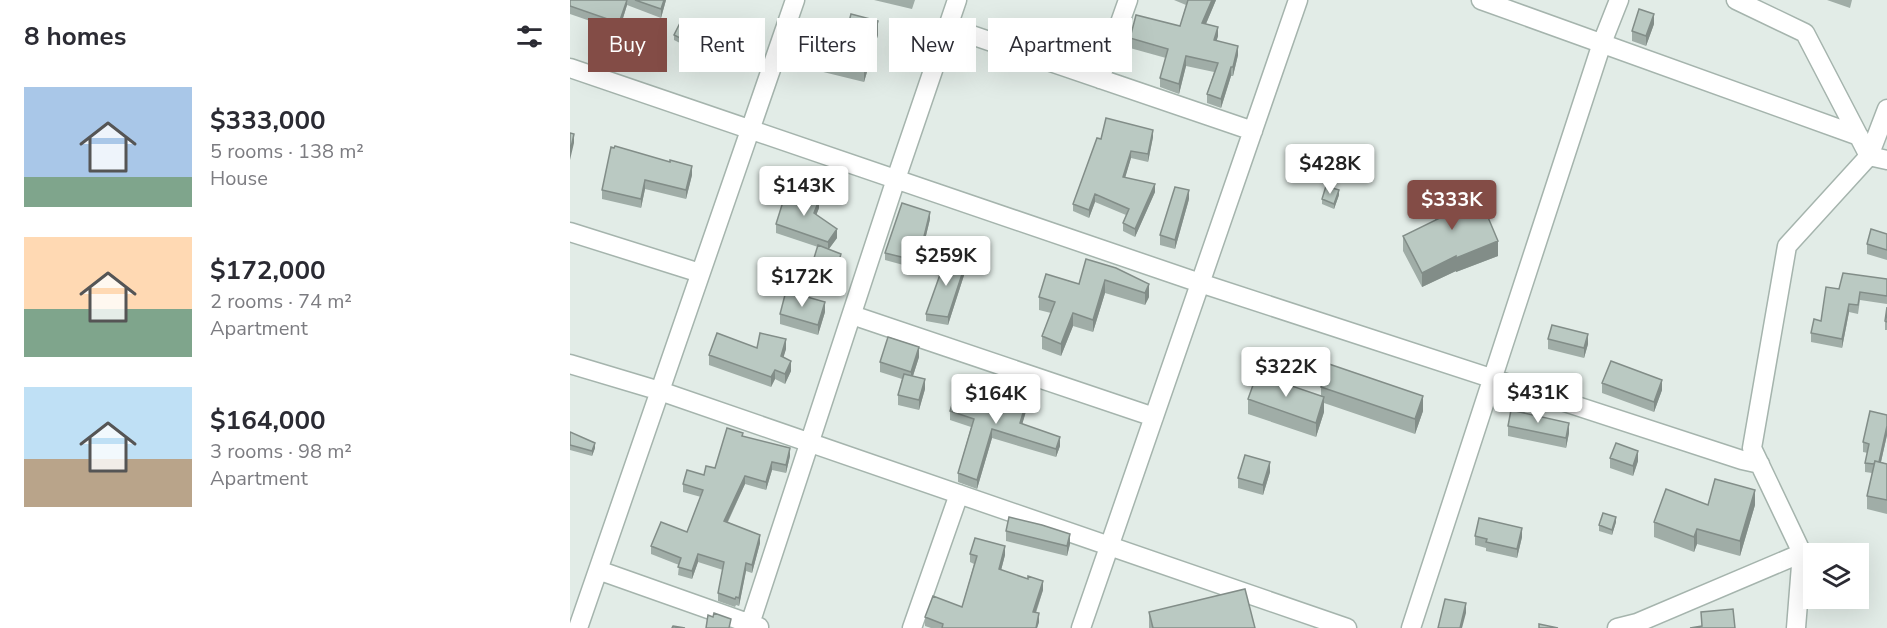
<!DOCTYPE html>
<html lang="en">
<head>
<meta charset="utf-8">
<style>
	:root { --surface:#fff; --page:#f7f7f7; --text:#2b2b33; --muted:#7c7c81; --accent:#834c46 }
	body { margin:0; font-family:"Nunito Sans",sans-serif; background:var(--page); color:var(--text); height:100vh; display:flex; flex-direction:column; font-size:22px; white-space:nowrap }
	* { box-sizing:border-box; margin:0 }
	p { font-size:20px; color:var(--muted) }
	.icon { flex:none; width:33px; height:33px; fill:none; stroke:currentColor; stroke-width:2; stroke-linecap:round; stroke-linejoin:round }
	.map { position:relative; flex:1; overflow:hidden }
	.panel { display:flex; flex-direction:column; background:var(--surface); width:570px }
	.panel>* { flex:none }
	.banner { position:absolute; left:18px; top:18px; width:570px; height:54px; display:flex; gap:12px }
	.fabs { position:absolute; left:1233px; top:543px; display:grid; gap:12px }
	.fabs a { display:grid; place-items:center; width:66px; height:66px; border-radius:0px; background:var(--surface); box-shadow:0 6px 24px #0002; font-size:30px }
	.price { position:absolute; translate:-50% -51px; padding:0 14px; border-radius:6px; background:#fff; color:#222; font-size:20px; line-height:39px; filter:drop-shadow(0 2px 3px #0008) }
	.price::after { content:''; position:absolute; left:50%; top:36px; width:18px; height:14px; margin-left:-9px; background:inherit; clip-path:polygon(0 0,100% 0,50% 100%) }
	.price.on { background:var(--accent); color:#fff }
	ul { padding:0; list-style:none }
	li { display:flex; align-items:center; gap:18px; height:150px; padding:0 24px }
	li span { display:grid; place-items:center; flex:none; width:168px; height:120px; border-radius:0px; color:#555 }
	li>.icon { margin-inline-start:auto }
	span .icon { width:72px; height:72px; fill:#fffc; stroke-width:1 }
	li b { font-size:26px }
	h2 { display:flex; justify-content:space-between; align-items:center; height:72px; padding:0 24px; font-size:26px }
	.pill { padding:0 21px; border-radius:0px; background:var(--surface); box-shadow:0 6px 24px #0002; font-size:21px; line-height:54px }
	.pill.on { background:var(--accent); color:#fff }
	main { display:flex; flex:1; min-height:0 }
	.map>svg:first-child { display:block }
	.lines { fill:none; stroke-linecap:round; stroke-linejoin:round }
	.minor-casing { stroke:#a5b4ad; stroke-width:21 }
	.minor { stroke:#fff; stroke-width:18 }
	.wall { fill:#a0ada7 }
	.shaded-wall { fill:#828d88 }
	.building { fill:#bac9c2; stroke:#828d88; stroke-width:1.5 }
</style>
</head>
<body>
<main>
<section class="panel">
<h2>8 homes<svg class="icon" aria-label="filters" viewBox="0 0 24 24"><path d="M4 7h16M4 17h16"/><circle cx="9" cy="7" r="2"/><circle cx="15" cy="17" r="2"/></svg></h2>
<ul>
<li><span style="background:linear-gradient(#a9c7e8 75%,#7fa58c 0)"><svg class="icon" aria-label="home" viewBox="0 0 24 24"><path d="M3 11l9-7 9 7M6 9v11h12V9"/></svg></span><div><b>$333,000</b><p>5 rooms · 138 m²</p><p>House</p></div></li>
<li><span style="background:linear-gradient(#ffd9b3 60%,#7fa58c 0)"><svg class="icon" aria-label="home" viewBox="0 0 24 24"><path d="M3 11l9-7 9 7M6 9v11h12V9"/></svg></span><div><b>$172,000</b><p>2 rooms · 74 m²</p><p>Apartment</p></div></li>
<li><span style="background:linear-gradient(#bfe0f5 60%,#b9a48a 0)"><svg class="icon" aria-label="home" viewBox="0 0 24 24"><path d="M3 11l9-7 9 7M6 9v11h12V9"/></svg></span><div><b>$164,000</b><p>3 rooms · 98 m²</p><p>Apartment</p></div></li>
</ul>
</section>
<div class="map">
<svg width="1317" height="628" viewBox="0 0 1317 628">
	<rect width="100%" height="100%" fill="#e2ece7"/>
	<g class="lines">
		<defs>
			<path id="minor" d="M911,0L1289,136
				M1166,0L1235,33L1299,156L1317,160
				M378,27L683,131
				M0,68L630,283L1172,460L1190,464
				M530,79L558,0
				M0,232L130,273
				M282,315L584,417
				M0,364L90,391L777,628
				M28,570L189,627
				M180,624L326,179L387,0
				M8,628L225,0
				M342,628L389,494
				M511,628L728,0
				M841,628L1032,43L1049,0
				M1047,628L1067,623L1232,553
				M1226,628L1232,553L1182,448L1217,246L1299,156L1317,109"/>
		</defs>
		<use href="#minor" class="minor-casing"/>
		<use href="#minor" class="minor"/>
	</g>
	<path class="wall" d="M0,0H96L91,18L57,5L49,31L0,14Z
		M304,0H345L342,9Z
		M604,0H646L636,24L648,36L646,41L668,55L663,76H661L651,108L637,103V94L644,72L616,66L609,94L590,87V78L596,58L560,48V38L610,26L616,5Z
		M1257,0H1282L1280,8Z
		M1084,24L1076,46L1062,41V31Z
		M104,35L133,39L126,51L104,40Z
		M308,35L294,82L241,69V55L274,41Z
		M583,137L578,162L561,158L555,177L585,192L565,237L553,231V223L556,215L525,202L519,218L503,211V204L531,139Z
		M41,147L122,175L116,199L75,189L71,208L32,199V190Z
		M769,195L764,209L752,204V199Z
		M876,196L928,256L886,272V271L852,287L833,251V236L865,221V205L876,201Z
		M619,199L605,249L590,245V235Z
		M249,208L246,215L267,238L259,249L271,259L267,272L244,263V258L248,247L206,233V224Z
		M360,219L348,269L315,260V253Z
		M1317,234V260L1297,254V244Z
		M516,259L579,284V297L575,305L535,293L523,332L503,326L491,356L472,349V336L481,313L469,310V297L509,284Z
		M396,269L378,325L356,321V314Z
		M1317,279V304L1290,300L1288,314L1279,312L1272,348L1241,342V333L1251,321L1269,289Z
		M1317,307V330H1315V321Z
		M255,312L248,335L210,324V314Z
		M978,339L1018,344L1014,358L978,349Z
		M187,348L216,349L213,357L221,371L215,384L205,379L201,387L139,365V355Z
		M349,357L343,376L355,389L349,410L328,405V395L332,379L310,372V362Z
		M1032,383L1092,390L1084,412L1032,393Z
		M751,387L853,411L845,434L754,403V412L746,437L678,414V399L751,396Z
		M461,394L452,424L490,446L486,457L422,438L407,489L388,482V473L401,427L380,420V411L433,408Z
		M1317,415V435L1311,462L1317,464V514L1297,509V496L1302,473L1295,472V463L1298,453L1293,452V442Z
		M938,426L999,433L996,448L938,436Z
		M0,432L25,448L22,456L0,450Z
		M173,437L220,456L216,473L202,470L196,490L175,484L158,522L190,543L182,573L176,571L169,606L166,605L165,607L148,601V593L153,570L128,562L122,579L108,575L109,565L81,554V546L117,532L131,497L113,492V484L134,475L145,468Z
		M1040,458L1068,461L1063,476L1040,468Z
		M700,472L693,495L668,488V478Z
		M1138,505H1185L1170,556L1127,544L1124,552L1084,537V522Z
		M1046,522L1042,535L1029,531V525Z
		M436,531L500,544L497,556L436,541Z
		M905,536L952,537L947,558L916,551V548L905,545Z
		M400,554L435,555L431,570L473,590L466,613L469,622L467,628H361L355,626V617L392,607L404,564L400,562Z
		M579,612L685,628H579Z"/>
	<path class="shaded-wall" d="M57,0V5L49,31V23Z
		M94,0H96L91,18V9Z
		M642,0H646L632,33V23Z
		M1084,14V24L1076,46V36Z
		M308,21V35L294,82V68Z
		M648,27V36L644,50V40Z
		M133,34V39L126,51V46Z
		M668,46V55L663,76V67Z
		M616,56V66L609,94V84Z
		M661,67V76L651,108V99Z
		M583,130V137L578,162V154Z
		M4,134V143L0,160V152Z
		M561,151V158L553,185V177Z
		M122,166V175L116,199V190Z
		M75,180V189L71,208V199Z
		M585,184V192L565,237V229Z
		M619,190V199L605,249V240Z
		M769,190V195L764,209V204Z
		M525,194V202L519,218V210Z
		M249,200V208L244,221V213Z
		M360,212V219L348,269V261Z
		M267,229V238L258,250V242Z
		M928,241V256L886,272V258Z
		M271,254V259L267,272V267Z
		M886,256V271L852,287V273Z
		M396,262V269L378,325V317Z
		M535,280V293L523,332V320Z
		M579,284V297L575,305V293Z
		M255,302V312L248,335V325Z
		M1279,304V312L1272,348V339Z
		M503,313V326L491,356V344Z
		M1018,334V344L1014,358V348Z
		M216,339V349L211,366V356Z
		M349,347V357L341,382V372Z
		M221,361V371L215,384V374Z
		M205,370V379L201,387V377Z
		M355,379V389L349,410V400Z
		M1092,380V390L1084,412V402Z
		M461,386V394L450,432V423Z
		M853,396V411L845,434V419Z
		M754,397V412L746,437V423Z
		M999,423V433L996,448V438Z
		M1317,426V435L1308,475V465Z
		M422,429V438L407,489V480Z
		M490,437V446L486,457V449Z
		M25,443V448L22,456V451Z
		M220,448V456L216,473V465Z
		M1068,451V461L1063,476V466Z
		M202,462V470L196,490V482Z
		M700,462V472L693,495V485Z
		M175,476V484L154,529V521Z
		M1185,490V505L1170,556V541Z
		M1046,517V522L1042,535V530Z
		M952,528V537L947,558V549Z
		M1127,529V544L1124,552V537Z
		M500,534V544L497,556V546Z
		M190,535V543L182,573V565Z
		M435,546V555L429,578V569Z
		M128,554V562L122,579V571Z
		M176,563V571L169,606V598Z
		M473,581V590L463,620V612Z
		M896,603V613L892,628H890Z
		M469,613V622L467,628H466Z"/>
	<path class="building" d="M0,0H57L49,23L0,6Z
		M65,0H94L91,9Z
		M618,0H642L632,23L648,27L644,40L668,46L663,67H661L651,99L637,94L648,63L616,56L609,84L590,78L598,49L560,38L566,15L610,26Z
		M1069,9L1084,14L1076,36L1062,31Z
		M281,14L308,21L294,68L241,55L246,35L274,41Z
		M110,23L133,34L126,46L104,35Z
		M536,118L583,130L578,154L561,151L553,177L585,184L565,229L553,223L559,209L525,194L519,210L503,204L527,138L531,139Z
		M0,133L4,134L0,152Z
		M45,146L100,162V160L122,166L116,190L75,180L71,199L32,190L41,147L44,148Z
		M904,184L928,241L886,258V256L852,273L833,236L870,218L865,205L877,200L876,196Z
		M756,186L769,190L764,204L752,199Z
		M605,187L619,190L605,240L590,235Z
		M217,189L249,200L244,213L267,229L258,242L206,224Z
		M332,203L360,212L348,261L315,253Z
		M1301,229L1317,234V250L1297,244Z
		M248,245L271,254L267,267L244,258Z
		M377,255L396,262L378,317L356,314Z
		M516,259L546,268L579,284L575,293L535,280L523,320L503,313L491,344L472,336L485,302L469,297L476,274L509,284Z
		M1273,273L1317,279V296L1290,292L1288,305L1279,304L1272,339L1241,333L1244,319L1251,321L1256,287L1269,289Z
		M216,291L255,302L248,325L210,314Z
		M1317,307V322L1315,321Z
		M982,325L1018,334L1014,348L978,339Z
		M147,333L187,348L190,333L216,339L211,356L221,361L215,374L205,370L201,377L139,355Z
		M318,337L349,347L341,372L310,362Z
		M1041,361L1092,380L1084,402L1032,383Z
		M759,364L853,396L845,419L751,387Z
		M334,374L355,379L349,400L328,395Z
		M687,374L754,397L746,423L678,399Z
		M440,381L461,386L450,423L490,437L486,449L422,429L407,480L388,473L404,419L380,411L386,392L433,408Z
		M941,410L999,423L996,438L938,426Z
		M1300,411L1317,415V426L1309,462L1305,461L1304,464L1295,463L1299,444L1293,442Z
		M157,428L173,433L172,436L220,448L216,465L202,462L196,482L175,476L154,521L190,535L182,565L176,563L169,598L166,597L165,599L148,593L154,562L128,554L122,571L108,567L111,558L81,546L91,522L117,532L133,490L113,484L117,470L134,475L136,466L145,468Z
		M0,432L25,443L22,451L0,445Z
		M1046,443L1068,451L1063,466L1040,458Z
		M675,455L700,462L693,485L668,478Z
		M1305,461L1317,464V500L1297,496Z
		M1145,479L1185,490L1170,541L1127,529L1124,537L1084,522L1096,489L1138,505Z
		M1033,513L1046,517L1042,530L1029,525Z
		M439,517L472,525L500,534L497,546L436,531Z
		M909,518L952,528L947,549L916,542L917,539L905,536Z
		M405,538L435,546L429,569L458,579V576L473,581L463,612L469,613L466,628H372L373,624L355,617L363,596L392,607L407,556L400,554Z
		M675,589L685,628H583L579,612Z
		M875,599L896,603L890,628H868Z
		M1163,609L1165,628H1120L1132,626L1131,612Z
		M144,613L161,619L159,628H136L138,615L143,617Z
		M969,624L988,628H969Z
		M103,626L115,628H102Z"/>
</svg>
<div class="fabs">
<a><svg class="icon" aria-label="layers" viewBox="0 0 24 24"><path d="M12 4l9 5-9 5-9-5zM3 14l9 5 9-5"/></svg></a>
</div>
<b class="price" style="left:760px;top:195px">$428K</b>
<b class="price" style="left:234px;top:217px">$143K</b>
<b class="price on" style="left:882px;top:231px">$333K</b>
<b class="price" style="left:376px;top:287px">$259K</b>
<b class="price" style="left:232px;top:308px">$172K</b>
<b class="price" style="left:716px;top:398px">$322K</b>
<b class="price" style="left:968px;top:424px">$431K</b>
<b class="price" style="left:426px;top:425px">$164K</b>
<div class="banner">
<a class="pill on">Buy</a>
<a class="pill">Rent</a>
<a class="pill">Filters</a>
<a class="pill">New</a>
<a class="pill">Apartment</a>
</div>
</div>
</main>
</body>
</html>
